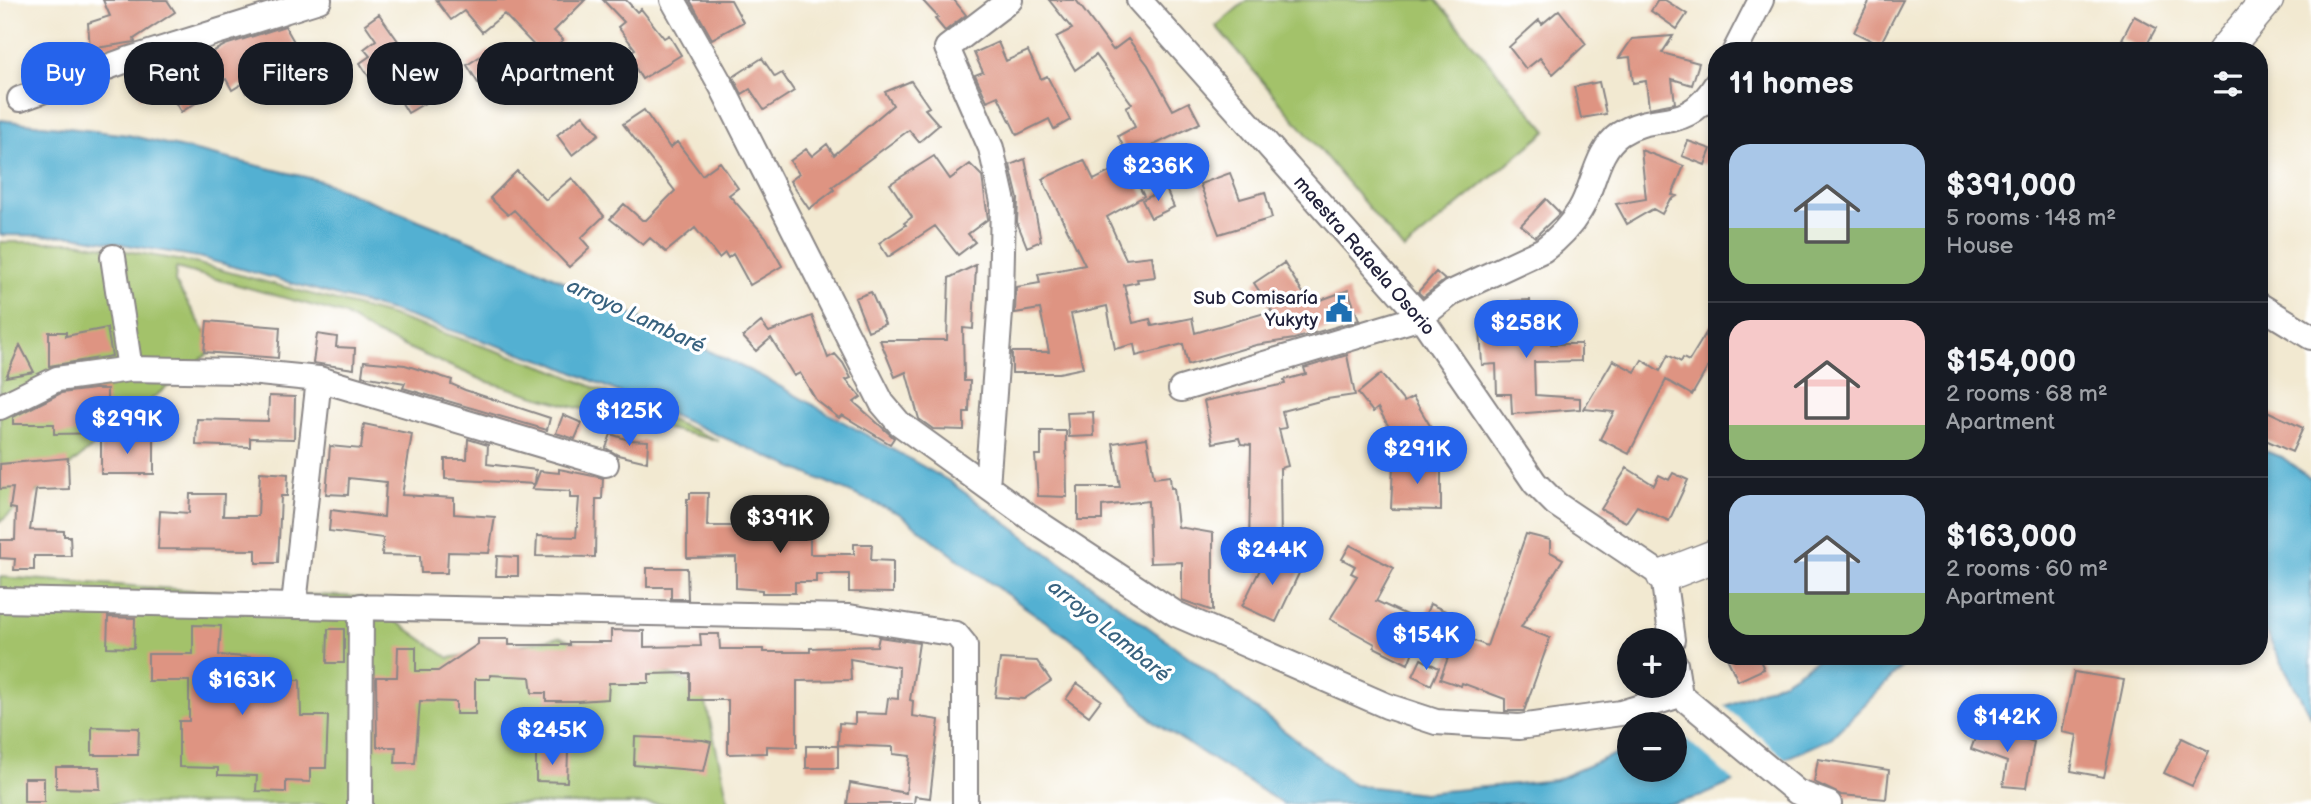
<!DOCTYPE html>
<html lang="en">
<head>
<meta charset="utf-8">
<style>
	:root { --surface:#171b24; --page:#20242c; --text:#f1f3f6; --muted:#9ea1a6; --line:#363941; --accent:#2563eb }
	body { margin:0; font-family:"Balsamiq Sans",sans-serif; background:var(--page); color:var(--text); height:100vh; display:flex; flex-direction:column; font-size:26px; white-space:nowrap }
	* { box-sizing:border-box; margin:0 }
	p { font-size:23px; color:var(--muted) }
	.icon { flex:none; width:38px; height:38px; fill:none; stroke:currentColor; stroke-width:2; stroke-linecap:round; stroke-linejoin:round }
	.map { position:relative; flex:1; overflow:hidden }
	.drawer { position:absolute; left:1708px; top:42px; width:560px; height:623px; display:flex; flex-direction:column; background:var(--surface); border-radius:28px; box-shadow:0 4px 10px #0003 }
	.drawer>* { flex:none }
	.top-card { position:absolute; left:21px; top:42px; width:665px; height:63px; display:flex; gap:14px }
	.buttons { position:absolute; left:1617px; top:628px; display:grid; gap:14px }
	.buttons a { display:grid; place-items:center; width:70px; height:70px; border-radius:50%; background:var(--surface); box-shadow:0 4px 10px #0003; font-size:35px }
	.price { position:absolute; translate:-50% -60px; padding:0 16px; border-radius:24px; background:var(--accent); color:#fff; font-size:23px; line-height:46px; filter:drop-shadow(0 2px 4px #0008) }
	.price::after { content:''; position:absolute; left:50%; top:42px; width:21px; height:16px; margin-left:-10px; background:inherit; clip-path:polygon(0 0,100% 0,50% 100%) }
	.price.on { background:#222; color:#fff }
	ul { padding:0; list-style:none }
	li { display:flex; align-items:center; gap:21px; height:175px; padding:0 21px }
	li+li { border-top:2px solid var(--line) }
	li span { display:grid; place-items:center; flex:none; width:196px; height:140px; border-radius:21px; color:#555 }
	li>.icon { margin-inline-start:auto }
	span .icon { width:84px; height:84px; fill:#fffc; stroke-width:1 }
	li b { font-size:30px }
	h2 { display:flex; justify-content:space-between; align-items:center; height:84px; padding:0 21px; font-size:30px }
	.chip { padding:0 24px; border-radius:28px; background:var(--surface); box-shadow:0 4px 10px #0003; font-size:24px; line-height:63px }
	.chip.on { background:var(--accent); color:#fff }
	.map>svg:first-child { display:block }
	.green { fill:#a3c26a; stroke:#627252; stroke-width:2 }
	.water { fill:#53b0d2; stroke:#3a6986; stroke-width:2 }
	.pier { fill:#f2e9d1 }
	.building { fill:#de9482 }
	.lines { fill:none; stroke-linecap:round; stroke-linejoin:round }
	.minor-casing { stroke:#8a8686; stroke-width:28 }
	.tertiary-casing { stroke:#8a8686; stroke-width:35 }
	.minor { stroke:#fff; stroke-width:24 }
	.tertiary { stroke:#fff; stroke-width:32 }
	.labels { text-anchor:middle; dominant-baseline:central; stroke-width:7; stroke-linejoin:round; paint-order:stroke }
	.street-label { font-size:19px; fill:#22223b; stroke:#fff }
	.poi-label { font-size:19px; fill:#22223b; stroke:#fff; text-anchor:end }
	.water-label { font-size:21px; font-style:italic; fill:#38627f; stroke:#fff }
</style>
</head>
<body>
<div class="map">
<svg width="2311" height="804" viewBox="0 0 2311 804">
	<rect width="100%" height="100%" fill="#fff"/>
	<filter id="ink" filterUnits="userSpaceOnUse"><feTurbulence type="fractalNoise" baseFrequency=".0143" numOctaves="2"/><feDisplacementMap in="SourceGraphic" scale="14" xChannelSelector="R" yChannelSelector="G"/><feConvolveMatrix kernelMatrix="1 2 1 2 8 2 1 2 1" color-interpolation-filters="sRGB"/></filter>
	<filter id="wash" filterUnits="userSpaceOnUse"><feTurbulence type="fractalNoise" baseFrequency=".00686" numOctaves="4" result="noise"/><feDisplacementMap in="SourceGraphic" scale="28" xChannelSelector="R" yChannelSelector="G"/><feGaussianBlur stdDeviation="1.57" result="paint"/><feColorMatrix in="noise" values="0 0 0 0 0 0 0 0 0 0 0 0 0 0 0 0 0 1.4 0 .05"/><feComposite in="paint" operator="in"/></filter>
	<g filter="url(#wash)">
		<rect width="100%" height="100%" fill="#f2e9d1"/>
		<path class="green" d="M1247,0H1436L1547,131L1404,250L1216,26Z
			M0,242H76L195,263L389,315L551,369L719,441L570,406L485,381L373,333L343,314L176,268L175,282L215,348L0,522Z
			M0,577L190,590L361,597L449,658L560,637L702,686L729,804H0Z"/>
		<path class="water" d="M0,120L128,135L318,180L521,261L761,376L949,481L1189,657L1354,785L1424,793L1555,780L1629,748V770H1675V728L1784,681L1822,656H1913L1831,738L1702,796L1672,804H1283L1154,722L1082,647L972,570L900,514L554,364L395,312L198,257L74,236L0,235Z
			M2259,449L2282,457L2311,479V717L2259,620Z"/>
		<path class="pier" d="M1722,704L1788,761L1737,784L1675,729V724Z"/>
		<g id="blocks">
			<path class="building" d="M103,0H167L175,12L134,39L135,42L90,49L88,23L110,16Z
				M436,0H585L554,31L563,40L545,57L504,14L482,32L464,11L451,20Z
				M603,0H626L637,12L641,9L664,38L669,35L681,55L642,79L627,54L635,49L618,27L624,22Z
				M690,0H731L743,22L712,39Z
				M922,0H954L966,15L945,31L935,19L938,17Z
				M1049,0H1076L1113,50L1128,39L1148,65L1173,110L1189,102L1200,123L1129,157L1118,136L1135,127L1126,107L1132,104L1096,55L1075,70L1056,37L1072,29Z
				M1658,0H1665L1687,14L1677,29L1651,11Z
				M1870,0H1903L1880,45L1854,32Z
				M1559,10L1586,44L1553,74L1540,58L1526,69L1509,47L1539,20L1542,24Z
				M379,14L437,96L408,113L392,87L380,94L360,63L370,56L364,49L376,40L365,24Z
				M2134,16L2156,28L2144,50L2122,39Z
				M285,26L308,66L246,93L242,84L232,90L226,79L194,94L199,101L181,112L167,88L198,69L195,61L225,45Z
				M1673,36L1662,53L1699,63L1692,85L1672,79L1675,103L1649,108L1646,81L1633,83L1630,57L1619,58L1632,39Z
				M998,42L1006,61L1028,51L1041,79L1047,76L1070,120L1054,129L1049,119L1017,135L998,96L987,101L975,75L983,72L974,53Z
				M490,50L502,68L478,83L467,65Z
				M762,58L775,77L782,73L794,91L764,110L750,89L742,94L733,77Z
				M151,72L158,90L140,97L133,79Z
				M911,81L929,107L925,109L939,125L919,142L909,130L832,187L834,190L809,209L790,181L799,174L790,161L806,149L812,156L827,144L834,155L893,105L885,92Z
				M1599,82L1606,114L1581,118L1574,87Z
				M644,110L670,148L677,142L702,175L720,162L738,188L729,195L766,237L782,266L750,285L733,254L728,258L725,253L719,258L695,228L666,252L650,238L643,245L610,219L624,204L642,220H646L675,191L623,124Z
				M583,115L599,134L572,155L557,135Z
				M1688,141L1711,149L1705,165L1682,156Z
				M1641,150L1684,166L1672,195L1677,196L1669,201L1662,214L1653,209L1627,224L1616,204L1646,199Z
				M934,156L950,179L970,164L982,176L988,219L968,234L975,242L958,255L935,226L888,257L879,243L906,225L904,223L912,217L890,184Z
				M1025,159L1041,241L1027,247L1017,222L1018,199L1010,165Z
				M1084,160L1094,180L1127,163L1144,196L1107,217L1126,259L1152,256L1155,277L1137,279L1138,282L1124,285L1133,323L1150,319L1152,326L1192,318L1195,333L1272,311L1254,283L1284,263L1310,304L1348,290L1359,320L1294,339L1256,345L1188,365L1183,344L1136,356L1134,344L1115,349L1107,306L1071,314L1083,368L1059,373H1012V352H1049L1040,309L1015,313L1016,287L1040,283L1038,274L1085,265L1042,179Z
				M517,171L546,200L572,178L604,216L581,238L590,248L569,267L514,210L508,215L490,198Z
				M1230,173L1240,199L1265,192L1272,218L1219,234L1200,184Z
				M1166,189L1174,207L1151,218L1142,200Z
				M1546,199L1560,213L1535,237L1521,225Z
				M976,265L973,329L963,328L964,381H970L969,412H964V430L933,429L919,419L906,372L895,377L880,340H947L949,278Z
				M1436,272L1445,280L1423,297L1418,292Z
				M871,292L885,324L868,331L855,298Z
				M1530,300L1531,324H1551V344H1581V361L1534,362L1535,395L1580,398V409L1512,414L1511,394H1497L1496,364L1482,365L1480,328L1511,326V301Z
				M1717,315V363L1712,360L1692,395L1666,380L1629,454L1600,439L1614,412L1584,409L1613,360L1635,372L1642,360L1660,371L1668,355L1681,362L1683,358L1689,361Z
				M812,316L828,358L835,354L843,363L851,378L846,380L861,397L854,402L894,438L890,444L842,415L839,418L816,400L800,373L794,376L771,338L756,351L743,337L761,322L769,332Z
				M207,321L280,327L278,358L204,352Z
				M107,328L112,356L49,366V332H66V336Z
				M317,334L337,337L336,347L355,348L354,369L313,363Z
				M20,345L34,372L6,377Z
				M1347,355L1355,395L1327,399L1282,411L1286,428L1279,429L1288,466L1280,468L1281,546H1249L1251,445L1241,444L1239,438L1213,443L1204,401L1285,384L1284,380L1306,374L1304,368Z
				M364,361L405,365L452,380L451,384L465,390L550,418L547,430L403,388L405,383L362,376Z
				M1381,374L1404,402L1413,397L1435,434L1395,460L1389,453L1399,444L1378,408L1373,412L1358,393Z
				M94,389H107V433L54,434V424H13V417L61,393Z
				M269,396L295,397L294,439L250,438V447L196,445L197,419L268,421Z
				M2267,411L2303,428L2292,452L2259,437V427Z
				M1093,412L1094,436L1069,437L1067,413Z
				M563,415L582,423L575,439L556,433Z
				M364,424L412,434L402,495L454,498V514L495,517L489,553L448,552L447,573H421L420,556L382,555L383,538L329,531L331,510L384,517L386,482L349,478L348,495L326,494L330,446L361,449Z
				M1041,431H1066L1067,497L1038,496L1035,455H1041Z
				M611,434L628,440L648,441L647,462L618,455L606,448Z
				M101,438H154V474H101Z
				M1147,438L1154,478L1170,476L1171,488H1174L1178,527L1213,533V611L1182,600V562L1150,563L1148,501L1102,506V520H1078V487H1120L1113,443Z
				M468,439L488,445L487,464L536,470L535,484L540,471L559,473V469L603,478L602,499H596L595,557L536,556L537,536L576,537L579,498H570V491L532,489L535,484L445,479V459H467Z
				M68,458L69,489L36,490L30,530L64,531V536H70L71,556H34V570H14L15,559L0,558V540H15L16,509L10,508L13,488L0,489V464Z
				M1441,460V510L1391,509L1393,466Z
				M1627,468L1654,485L1659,475L1669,480L1673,473L1688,480L1669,521L1637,506L1626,522L1601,509Z
				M260,472L288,474L287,496H281L278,563H256V550L158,549L160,511L189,513L190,494H224L223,516H258Z
				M690,493H708L707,526H751V523L810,525V554H854V544H872L871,560L893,561V593L849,592V574H816V582H795V593H762V590L736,588V557L687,558V499H690Z
				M1526,534L1550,540V552L1563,559L1521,627L1550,638L1524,711H1505V699L1462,683L1461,686L1440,679L1457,634L1487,646Z
				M1350,545L1394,568L1376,601L1424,623L1408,664L1374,647L1375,644L1330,619L1357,576L1351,573L1355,566L1342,559Z
				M1269,551L1302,567L1276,622L1242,606Z
				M497,556L518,557V576H496Z
				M647,568H687L688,599H671V587H647Z
				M1430,604L1461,618L1454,634L1423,620Z
				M108,617L135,618L134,648L107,647Z
				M193,625L221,626L219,655L261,658L259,680H300L301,716H328L326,768H310V782L286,781V792L256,791L257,776L218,775V768L179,767V721H189V681H148V654H193Z
				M328,629H344V663H327Z
				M611,630L644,631V647L701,646L700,634H719L720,649H763V652H810V648L877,646L879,637L919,643L910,700L913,701L912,716L939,720L930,798L915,796L914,804H847L850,783L906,793L910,756L893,754V747L838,745L839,723L855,724V713L886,714L888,698L898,699L899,667L850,659L851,680L797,681V747L767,746V753L728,754V700H690V673L649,674V683H609L608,699L578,701H546V693H532L530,677L490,675V679H475V714H456V702L420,701L415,763H395L396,747H377L376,677H397L398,647H416V671H438L478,644V639H509V645H569V642H611Z
				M1726,656H1758L1764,669L1738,681Z
				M1000,659L1037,661L1051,681L1024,699L995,697Z
				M1421,659L1439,668L1431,685L1413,676Z
				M2074,672L2124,680L2104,777L2071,771L2077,735L2062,732Z
				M1077,683L1101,700L1089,716L1066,699Z
				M1980,725L2034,742L2026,788L2003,786L2007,762L1971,749Z
				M92,727L139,728L138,755H92Z
				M635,737L703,740L711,742L704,771L634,765Z
				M2182,738L2209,751L2192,786L2164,773Z
				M806,746H838V768H806Z
				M536,752H568L567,782L536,781Z
				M1818,759L1889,770L1886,799L1841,795L1814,782Z
				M56,767H99L100,789L56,788Z
				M24,778H44V802H24Z"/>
		</g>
	</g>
	<g filter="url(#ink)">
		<use href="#blocks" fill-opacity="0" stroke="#8a8686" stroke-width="2"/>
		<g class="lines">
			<defs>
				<path id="minor" d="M673,0L722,87L882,403L899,423L1029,517L1176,614L1387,706L1436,722L1519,727L1621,713L1680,695L1797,792L1829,804
					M1139,0L1421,317L1535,483L1556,504L1663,576L1672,640
					M1735,51L1761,0
					M20,99L124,61L319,0
					M113,257L130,369
					M2259,305L2311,337
					M1181,389L1421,317L1453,292L1543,250C1557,240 1571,225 1580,210C1594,187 1596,151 1620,134C1657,109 1684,137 1717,83
					M0,407L57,379L130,369L238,371L319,379L606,464
					M987,486L1001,299L1003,202L991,148L947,48L1010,0
					M0,600L849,617L956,634L965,645V804
					M294,604L319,379
					M1675,664L1680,695
					M360,804L361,606"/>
				<path id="tertiary" d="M2224,51L2267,0
					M1663,576L1717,555"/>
			</defs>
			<use href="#minor" class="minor-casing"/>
			<use href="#tertiary" class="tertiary-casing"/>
			<use href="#minor" class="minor"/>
			<use href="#tertiary" class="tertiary"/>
		</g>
	</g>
	<defs>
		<symbol id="civic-bare" viewBox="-9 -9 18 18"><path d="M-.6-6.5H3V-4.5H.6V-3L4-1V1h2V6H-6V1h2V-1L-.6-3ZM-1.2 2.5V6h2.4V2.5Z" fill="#1f6fb2" stroke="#fff" stroke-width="2.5" paint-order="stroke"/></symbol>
	</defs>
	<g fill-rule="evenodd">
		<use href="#civic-bare" x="1320" y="290" width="38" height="38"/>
	</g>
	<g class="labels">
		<g class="street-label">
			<text transform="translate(1364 256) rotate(49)">maestra Rafaela Osorio</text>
		</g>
		<g class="poi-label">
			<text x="1318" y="298">Sub Comisaría<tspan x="1318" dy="22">Yukyty</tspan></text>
		</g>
		<g class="water-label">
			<text transform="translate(636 316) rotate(25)">arroyo Lambaré</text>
			<text transform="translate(1109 631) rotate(39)">arroyo Lambaré</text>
		</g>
	</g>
</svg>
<div class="buttons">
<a>+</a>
<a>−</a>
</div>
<b class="price" style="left:1158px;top:203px">$236K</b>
<b class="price" style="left:1526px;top:360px">$258K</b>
<b class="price" style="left:629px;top:448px">$125K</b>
<b class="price" style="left:127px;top:456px">$299K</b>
<b class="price" style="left:1417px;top:486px">$291K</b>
<b class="price on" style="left:780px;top:555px">$391K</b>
<b class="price" style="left:1272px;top:587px">$244K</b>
<b class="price" style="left:1426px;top:672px">$154K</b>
<b class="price" style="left:242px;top:717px">$163K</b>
<b class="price" style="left:2007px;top:754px">$142K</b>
<b class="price" style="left:552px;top:767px">$245K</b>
<div class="top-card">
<a class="chip on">Buy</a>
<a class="chip">Rent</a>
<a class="chip">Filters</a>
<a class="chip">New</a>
<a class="chip">Apartment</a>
</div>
<section class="drawer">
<h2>11 homes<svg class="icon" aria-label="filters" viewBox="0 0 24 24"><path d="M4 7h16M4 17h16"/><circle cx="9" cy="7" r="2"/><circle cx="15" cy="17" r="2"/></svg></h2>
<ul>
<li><span style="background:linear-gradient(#a9c7e8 60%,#8fb573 0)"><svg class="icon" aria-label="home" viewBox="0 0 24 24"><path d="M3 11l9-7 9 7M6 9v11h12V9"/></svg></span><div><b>$391,000</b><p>5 rooms · 148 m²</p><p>House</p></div></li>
<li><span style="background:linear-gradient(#f6c9c9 75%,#8fb573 0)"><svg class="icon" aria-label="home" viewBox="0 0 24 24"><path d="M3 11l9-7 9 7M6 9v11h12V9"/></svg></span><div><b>$154,000</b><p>2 rooms · 68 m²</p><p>Apartment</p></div></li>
<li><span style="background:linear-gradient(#a9c7e8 70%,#8fb573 0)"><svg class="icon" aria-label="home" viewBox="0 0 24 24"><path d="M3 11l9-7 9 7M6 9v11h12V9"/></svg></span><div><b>$163,000</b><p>2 rooms · 60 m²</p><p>Apartment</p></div></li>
</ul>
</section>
</div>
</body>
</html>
